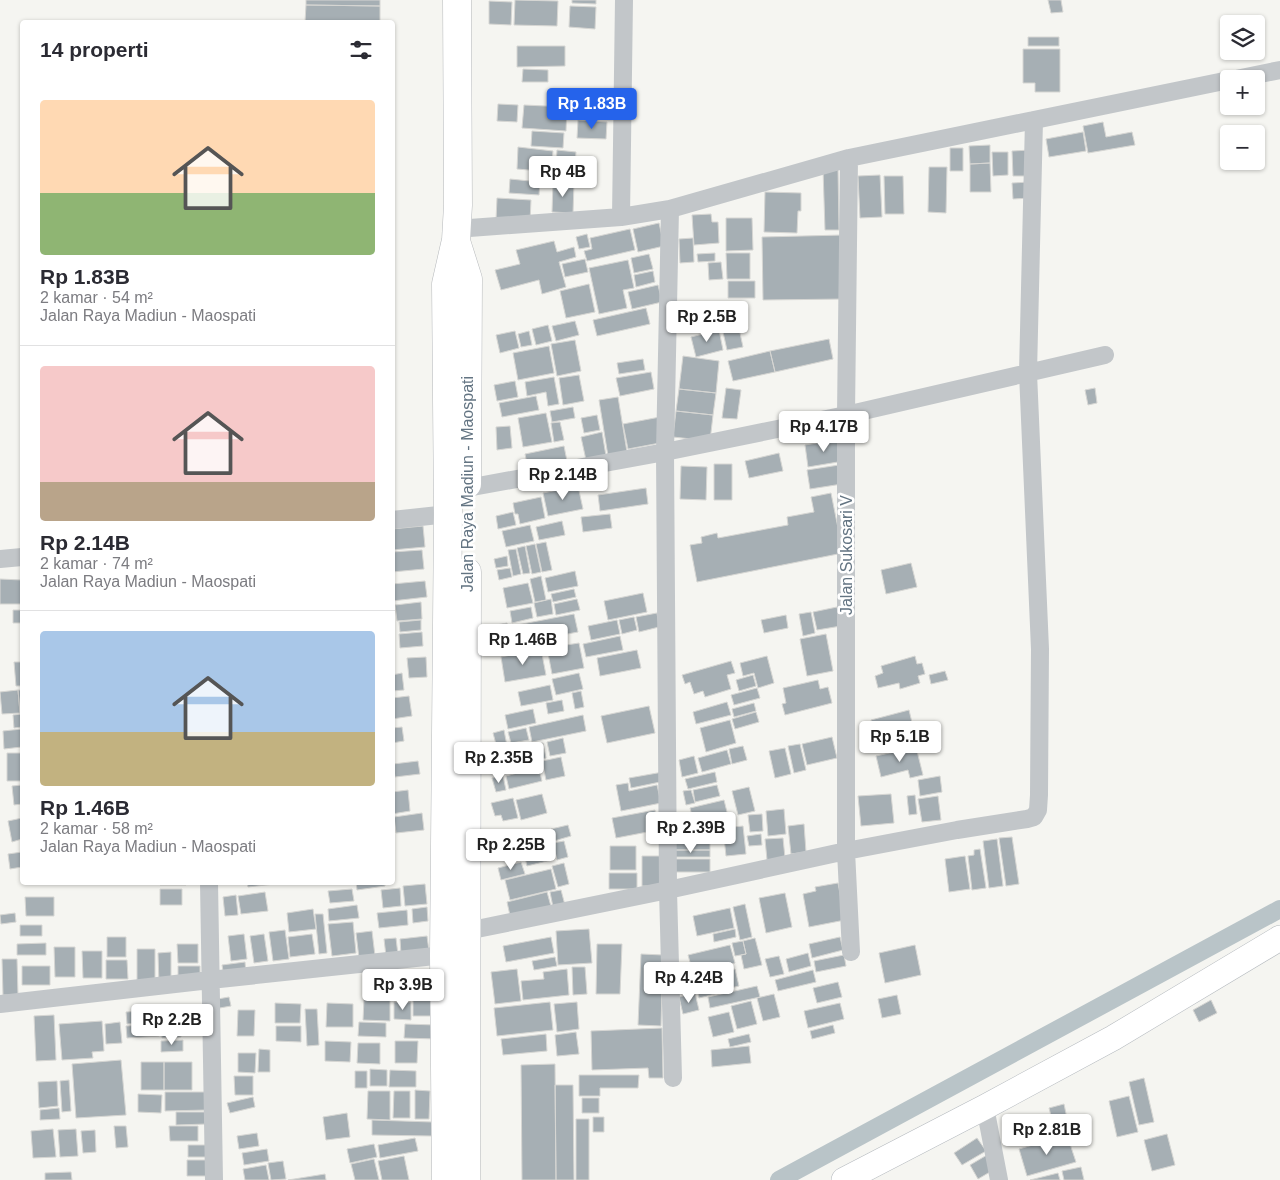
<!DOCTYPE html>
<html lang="id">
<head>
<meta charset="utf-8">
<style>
	:root { --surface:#fff; --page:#f7f7f7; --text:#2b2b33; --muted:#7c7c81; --line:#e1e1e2; --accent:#2563eb }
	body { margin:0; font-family:Arial,sans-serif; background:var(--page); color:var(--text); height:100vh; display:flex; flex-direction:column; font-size:19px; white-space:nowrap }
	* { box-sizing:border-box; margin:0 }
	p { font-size:16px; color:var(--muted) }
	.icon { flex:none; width:28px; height:28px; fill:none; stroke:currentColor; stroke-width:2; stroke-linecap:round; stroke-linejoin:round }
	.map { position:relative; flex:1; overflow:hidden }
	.drawer { position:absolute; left:20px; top:20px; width:375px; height:865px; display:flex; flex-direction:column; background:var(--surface); border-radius:5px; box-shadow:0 1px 4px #0004 }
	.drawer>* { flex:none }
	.tools { position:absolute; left:1220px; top:15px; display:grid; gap:10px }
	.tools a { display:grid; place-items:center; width:45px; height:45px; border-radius:5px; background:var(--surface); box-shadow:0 1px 4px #0004; font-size:25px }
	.price { position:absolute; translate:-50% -42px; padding:0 11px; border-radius:5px; background:#fff; color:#222; font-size:16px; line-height:32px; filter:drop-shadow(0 1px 2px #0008) }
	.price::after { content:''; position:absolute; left:50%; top:30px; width:15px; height:11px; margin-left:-8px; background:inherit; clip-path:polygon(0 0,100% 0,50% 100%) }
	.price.active { background:var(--accent); color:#fff }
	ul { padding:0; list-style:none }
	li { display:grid; align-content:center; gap:10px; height:265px; padding:0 20px }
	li+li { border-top:1px solid var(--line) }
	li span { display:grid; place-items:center; height:155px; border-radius:5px; color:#555 }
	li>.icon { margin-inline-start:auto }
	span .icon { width:90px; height:90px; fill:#fffc; stroke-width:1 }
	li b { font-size:21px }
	h2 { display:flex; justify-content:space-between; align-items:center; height:60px; padding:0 20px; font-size:21px }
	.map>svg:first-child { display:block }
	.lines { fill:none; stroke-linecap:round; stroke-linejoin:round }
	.canal { stroke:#b9c4c8; stroke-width:18 }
	.building { fill:#a6afb4; stroke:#d6d6d3 }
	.secondary-casing { stroke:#b4b9be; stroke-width:26 }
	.highway-casing { stroke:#b5b8bb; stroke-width:29 }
	.street { stroke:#c2c6c9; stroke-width:18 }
	.secondary { stroke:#fff; stroke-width:25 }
	.highway { stroke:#fff; stroke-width:28 }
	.labels { text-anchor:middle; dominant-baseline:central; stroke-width:5; stroke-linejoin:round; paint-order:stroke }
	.street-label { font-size:16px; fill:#637482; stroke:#fff }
</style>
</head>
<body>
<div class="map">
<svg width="1280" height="1180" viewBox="0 0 1280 1180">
	<rect width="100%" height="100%" fill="#f5f5f1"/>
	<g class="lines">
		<path class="canal" d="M779,1180L1280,909"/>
	</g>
	<path class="building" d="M306,0H380V6L306,5Z
		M515,0L558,1L557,26L514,25Z
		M572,0H596V4L572,3Z
		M1048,0H1061L1063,12L1051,13Z
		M489,1L512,2L511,25L489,24Z
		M306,5L380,6V22H305Z
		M570,6L596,7L595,29L569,27Z
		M1028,37H1059V46H1028Z
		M517,46H565V66L517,67Z
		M1023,49H1060V92H1035V83H1023Z
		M523,69L548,70V82H522Z
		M498,104L518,105L517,122L497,121Z
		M524,105L567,107L566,131L522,128Z
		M578,120L607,122L606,139L577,138Z
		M1103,122L1106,137L1132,132L1135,145L1088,153L1083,126Z
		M532,131L564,133L563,148L531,146Z
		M1083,132L1086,151L1049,157L1046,139Z
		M990,145V163L970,164L969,146Z
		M518,147L553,151L551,172L517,169Z
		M950,148H963V171H950Z
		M557,150L576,152L574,179L555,178Z
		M1031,150L1032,176H1013L1012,151Z
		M992,152H1008V175L993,176Z
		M990,163L991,192H970V164Z
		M929,167H947L946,213L928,212Z
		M838,168L839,230H825L823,169Z
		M880,175L882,217L860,218L858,176Z
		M884,176H903L904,214H885Z
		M510,179L540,182L539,195L509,193Z
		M553,182L574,183L573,213L552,212Z
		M1030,182L1031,198L1013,199L1012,183Z
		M765,192L801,193V211H798L797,233L764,232Z
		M497,198L531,200L530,222L496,220Z
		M711,214L712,222H718L719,243L694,245L692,215Z
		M726,218H752L753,250L726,251Z
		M659,223L664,246L638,252L633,229Z
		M630,229L635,250L587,261L584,251L592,249L590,238Z
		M587,234L590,247L579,249L576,237Z
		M843,235L844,299L763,300L762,237Z
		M693,238L694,262L680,263L679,239Z
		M554,241L557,252L574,247L576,257L559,262L566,287L542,294L539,280L501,290L495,270L520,264L516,250Z
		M715,253V261L698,262L697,254Z
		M726,253H750V279H727Z
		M649,254L653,269L634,273L631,258Z
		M585,259L588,272L565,277L562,264Z
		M628,260L634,288L623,290L627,308L599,314L589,268Z
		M721,262L723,279L709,280L708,263Z
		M653,271L655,282L636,287L634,275Z
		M728,281H755V298H728Z
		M589,284L595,312L566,318L560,291Z
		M658,285L662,302L632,309L628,292Z
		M646,308L650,324L597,336L593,320Z
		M737,319L743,347L727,350L721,323Z
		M575,321L579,335L556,341L552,326Z
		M548,325L552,341L536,345L532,329Z
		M719,330L723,350L696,357L691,337Z
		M515,331L519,348L500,353L496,335Z
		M529,331L532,345L521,347L518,334Z
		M829,339L833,359L775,372L770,351Z
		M575,340L581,371L557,376L551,344Z
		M549,346L554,373L518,380L513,353Z
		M770,351L775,372L733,381L728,361Z
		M683,356L719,361L716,393L679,389Z
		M643,359L645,370L619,374L617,363Z
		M651,372L654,389L620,396L616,378Z
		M579,375L584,401L563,405L559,378Z
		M554,377L559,404L548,406L546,392L527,396L525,382Z
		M515,381L518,397L497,401L494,385Z
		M726,388L741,390L737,419L722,418Z
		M1095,388L1097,403L1088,405L1085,390Z
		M679,389L716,393L713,415L676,411Z
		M536,396L539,410L502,417L499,403Z
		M618,397L627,452L608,456L599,400Z
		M573,407L575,418L552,422L550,411Z
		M676,411L713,415L710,441L673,437Z
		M546,413L552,442L523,447L518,418Z
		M597,415L600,430L584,433L581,418Z
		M660,417L665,442L628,449L623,424Z
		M560,422L564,440L554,442L551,423Z
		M510,426L512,448L497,450L496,427Z
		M602,432L606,456L586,460L581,437Z
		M841,439L844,461L808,467L805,445Z
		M564,446L568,466L529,474L525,454Z
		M779,453L783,471L749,478L745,461Z
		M714,464H732V500H714Z
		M839,465L842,484L810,489L807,470Z
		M681,466L707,467L706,500L680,499Z
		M578,486L583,509L548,516L543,493Z
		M646,488L648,504L600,511L598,495Z
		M831,493L843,553L697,582L690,545L702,543L701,537L717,533L718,538L788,525L787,517L814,512L811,497Z
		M541,497L545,518L520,524L518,514H515L513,503Z
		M513,512L516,525L498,529L496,516Z
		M610,514L612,528L583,532L581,517Z
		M562,521L565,535L539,540L536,527Z
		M530,525L534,541L506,547L502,531Z
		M423,526L425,547L392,550V529Z
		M546,542L552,570L542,572L536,544Z
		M535,544L541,572L532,574L526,546Z
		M525,546L530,573L523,574L517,548Z
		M516,549L521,574L513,576L508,550Z
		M422,550L424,569L392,572V552Z
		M507,556L508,566L496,568L494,559Z
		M911,563L917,587L886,594L881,570Z
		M510,568L512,577L499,580L497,570Z
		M575,571L578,586L548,592L545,578Z
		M541,576L546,600L535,602L530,579Z
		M0,579L22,580V604H0Z
		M425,581L427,597L392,601V584Z
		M528,583L533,603L507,608L503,588Z
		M574,589L576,597L553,602L551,594Z
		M643,593L647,612L608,620L604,601Z
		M551,599L553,614L537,617L534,603Z
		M577,599L580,610L556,615L554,604Z
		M421,602L422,619L397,621L395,605Z
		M531,607L533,618L512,623L510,611Z
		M837,607L841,626L817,630L813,612Z
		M13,610H22V623H13Z
		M811,612L815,633L803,636L799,614Z
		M657,613L659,627L639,632L636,617Z
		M574,614L578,632L515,644L512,626Z
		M786,615L788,628L764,633L761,620Z
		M634,617L637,630L622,634L619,620Z
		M421,620V630L400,632L399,622Z
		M617,620L620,634L591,640L588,626Z
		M507,623L510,636L494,639L491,626Z
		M422,632L423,646L400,648L399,634Z
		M826,634L833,671L807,676L800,639Z
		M620,636L623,650L586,657L583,644Z
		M579,643L584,668L552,674L547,648Z
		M541,649L546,675L505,682L501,657Z
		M637,650L641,668L600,676L597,658Z
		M767,656L774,683L758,688L754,673L743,676L740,663Z
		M915,656L917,664L922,663L925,674L918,676L920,683L900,689L899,683L878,688L875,676L883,673L881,666Z
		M426,657L427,677L409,678L407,658Z
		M731,661L735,673L727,675L731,689L705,697L703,691L694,694L690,682L685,684L682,675Z
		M14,662H22V686H16Z
		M945,671L948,680L931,684L929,675Z
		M402,673L404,690L392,691V675Z
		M579,673L583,689L556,695L552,679Z
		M753,675L756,686L739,691L736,680Z
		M818,680L820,689L828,687L832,703L785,715L782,704L786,703L783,688Z
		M550,685L553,700L521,706L518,692Z
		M757,688L760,698L734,705L731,695Z
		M18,690L20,713L2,714L0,692Z
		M18,690H22V712L20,713Z
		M581,691L584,707L575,709L572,693Z
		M409,696L412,716L392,719V698Z
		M562,700L564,711L548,714L546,703Z
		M727,702L731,715L696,724L693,712Z
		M754,703L756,711L734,717L732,709Z
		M649,706L655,733L607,743L601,716Z
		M533,709L536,723L508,729L505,715Z
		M909,710L914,731L902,734L901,729L875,736L871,720Z
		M756,712L759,722L735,729L732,719Z
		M22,714V727L14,728L13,715Z
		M583,715L586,731L532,742L529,727Z
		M730,720L736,743L706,752L700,728Z
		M402,727L404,741L392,743V728Z
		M526,728L529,740L511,743L508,732Z
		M22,729V747L4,749L3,731Z
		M504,730L507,746L497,748L493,733Z
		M832,737L837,758L807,765L802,744Z
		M563,738L566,753L550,756L547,742Z
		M543,743L546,758L518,764L515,749Z
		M800,744L806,770L794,773L788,746Z
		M743,746L747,760L732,764L729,749Z
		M916,747L923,775L910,778L908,770L881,777L876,756Z
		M785,748L791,774L775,778L769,751Z
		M727,750L731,764L702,772L698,758Z
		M7,753H22V781H7Z
		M514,755L516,765L497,770L494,759Z
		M694,756L698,773L682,777L679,760Z
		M561,757L565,776L546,780L542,761Z
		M418,761L420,774L395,777L393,764Z
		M537,762L542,781L509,789L506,776L521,772L520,766Z
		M663,772L665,781L631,788L629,778Z
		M715,772L717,782L688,789L685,779Z
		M503,776L506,790L496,792L492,778Z
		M940,776L942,792L920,796L918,780Z
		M628,783L629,791L657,785L661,803L621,811L616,785Z
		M22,785V804L14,805L12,786Z
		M717,785L720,796L695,802L693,790Z
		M749,787L755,811L738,815L732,791Z
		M408,790L410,811L392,814V792Z
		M691,790L695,803L686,805L683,791Z
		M542,794L547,813L521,820L516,800Z
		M891,794L894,823L861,826L858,796Z
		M915,795L917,814L909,815L907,796Z
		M938,796L941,820L922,822L918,799Z
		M513,798L518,818L503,821L501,815L495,816L491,803Z
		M724,800L728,816L694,824L690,808Z
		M784,809L786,834L768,836L766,811Z
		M655,810L658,830L616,838L612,818Z
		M422,813L424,830L396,833L394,817Z
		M762,814L763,831L750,832L748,815Z
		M22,818V839L12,842L8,821Z
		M804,824L806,852L791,854L788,826Z
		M568,825L571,836L554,841L551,829Z
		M743,826L746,854L726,856L723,828Z
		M674,828H700V840H674Z
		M548,830L555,859L527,866L520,837Z
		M511,834L514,844L501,847L499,836Z
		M761,834L762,845L749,846L747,836Z
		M1012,837L1019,884L1006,886L999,838Z
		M783,838L785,858L767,860L765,839Z
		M997,839L1003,886L989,888L983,841Z
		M564,841L568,857L557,860L553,843Z
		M710,841V850H672V842Z
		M610,846H636V870H610Z
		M980,849L986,888L972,890L968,856L974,855V850Z
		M672,850H710V857H672Z
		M22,852V867L10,869L8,854Z
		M642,856H665V886H642Z
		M965,856L970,889L949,892L945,859Z
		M675,859H710V872H675Z
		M521,862L525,874L501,880L498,868Z
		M564,863L569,884L558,887L552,866Z
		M551,869L556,889L510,900L505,880Z
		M609,873H637V889H609Z
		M160,882H186V885H160Z
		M247,882H274L275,884L248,887Z
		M356,882H385V886L357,890Z
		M838,883L845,920L809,927L803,894L816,891L815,887Z
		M425,884L427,904L405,906L403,886Z
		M400,888L401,906L383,908L381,890Z
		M160,889H182V905H160Z
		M352,889L354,901L330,903L328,891Z
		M561,890L566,909L554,912L550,892Z
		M265,892L268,911L241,914L238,896Z
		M547,892L552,910L511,920L507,902Z
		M785,893L792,927L766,933L759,898Z
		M236,895L238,915L225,916L223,897Z
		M25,897H54V916H26Z
		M745,904L752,937L740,940L733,907Z
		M357,905L359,918L329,921L328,909Z
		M427,907L428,921L413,923L412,909Z
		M730,908L734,928L697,936L693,916Z
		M313,909L316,929L289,932L287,913Z
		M407,910L408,925L379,928L377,913Z
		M15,913L16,922L1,924L0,915Z
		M315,914H323L327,953L319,954Z
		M353,922L356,953L332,956L328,924Z
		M20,925H42V936H20Z
		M589,929L592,963L558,965L556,931Z
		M735,929L736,937L714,942L713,934Z
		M285,930L289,959L273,961L269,932Z
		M372,931L375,956L359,958L356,933Z
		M244,934L247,959L231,961L228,936Z
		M264,934L268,961L254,963L250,936Z
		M312,934L315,954L290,957L288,937Z
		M427,936L429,951L401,954L400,939Z
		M107,937H126V957H107Z
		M551,937L554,953L506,962L503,946Z
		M840,937L843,950L812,958L809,944Z
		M396,938L398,955L386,956L384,939Z
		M755,938L762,965L744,969L741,955L746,954L743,941Z
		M743,941L746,954L735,956L732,943Z
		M46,943V955H17V944Z
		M177,944H198V963H178Z
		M597,944H622L620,994H596Z
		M730,945L735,963L693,973L688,955Z
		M915,945L921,975L885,983L879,953Z
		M54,947H75V977H55Z
		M137,949H155V981H137Z
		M82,951H102V978H83Z
		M171,952V984H159L158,953Z
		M808,953L811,966L789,972L786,959Z
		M641,954L663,955L661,1026L638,1025Z
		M844,955L846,966L816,972L814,961Z
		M779,956L784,974L770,977L765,959Z
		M555,957L557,966L534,970L532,961Z
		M2,959H17L18,995H3Z
		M106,960H127L128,979H106Z
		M245,962L246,974L224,977L222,965Z
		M22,966H50V985H22Z
		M178,966H200V981H178Z
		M572,967H585L587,994L573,995Z
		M517,969L521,1001L495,1004L491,972Z
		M567,969L569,995L523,1000L521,981L544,979L543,972Z
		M735,969L739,986L726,989L722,972Z
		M813,970L816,982L778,991L775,980Z
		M720,977L723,992L699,998L696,982Z
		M427,978L428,995L378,997L377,981Z
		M838,982L842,997L817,1003L813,988Z
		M757,986L760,997L710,1008L708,997Z
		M695,993L699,1010L683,1014L679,997Z
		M774,994L780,1017L763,1021L757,998Z
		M897,995L901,1014L882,1018L878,999Z
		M229,997L231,1006L214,1009L212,1000Z
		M364,999L390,1000V1021L363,1020Z
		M413,1000H434V1016H413Z
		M1211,1000L1217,1013L1199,1022L1193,1010Z
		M751,1001L757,1024L737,1029L731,1006Z
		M394,1002H411V1020L394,1019Z
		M550,1002L553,1030L497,1036L494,1008Z
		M577,1002L579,1029L557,1032L554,1004Z
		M275,1003L301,1004L300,1023H275Z
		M327,1003L353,1004V1027H326Z
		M840,1003L844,1019L808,1028L804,1011Z
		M305,1009H317L319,1045L307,1046Z
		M156,1010L157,1022L127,1024L126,1012Z
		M161,1010H180L181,1037L162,1038Z
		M238,1010H255L254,1036H237Z
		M206,1011L208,1033L185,1035L184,1012Z
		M729,1012L734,1032L713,1037L708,1017Z
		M54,1015L56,1060L36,1061L34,1016Z
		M102,1021L104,1051L92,1052L93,1058L62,1060L59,1024Z
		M120,1022L122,1043L106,1044L105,1024Z
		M359,1022L386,1023V1037L358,1036Z
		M158,1024L159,1036L127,1038L126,1026Z
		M405,1024L436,1025V1039L404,1038Z
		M833,1025L835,1033L812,1039L810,1031Z
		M276,1026H301V1042L276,1041Z
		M662,1028L663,1078H649L648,1068L592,1070L591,1031Z
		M576,1032L579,1054L557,1056L555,1035Z
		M546,1034L547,1051L503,1055L501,1039Z
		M749,1034L751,1042L730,1047L728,1039Z
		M183,1040V1051L161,1052V1041Z
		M325,1041L351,1042L350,1062L325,1061Z
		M395,1041H418L417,1063H395Z
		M358,1043H380V1064L357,1063Z
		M749,1046L751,1063L712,1067L711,1050Z
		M259,1049L270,1050V1072H258Z
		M238,1053H256L255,1073L238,1072Z
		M121,1060L126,1115L76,1118L72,1064Z
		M141,1062H164V1090H141Z
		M164,1062H192V1090H164Z
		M555,1064L556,1180H522L521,1065Z
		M370,1069L387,1070V1086H370Z
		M390,1070L416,1071V1087H389Z
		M355,1071H367V1088H355Z
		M579,1075H639L638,1088H600V1096H579Z
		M234,1076H253V1095H235Z
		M1144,1078L1154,1122L1139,1125L1129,1082Z
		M69,1080L71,1111L62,1112L60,1081Z
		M57,1081L58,1106L39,1108L38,1082Z
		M555,1085H573L574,1180H556Z
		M415,1090L430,1091L429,1119H415Z
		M368,1091H390V1120L367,1119Z
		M394,1091H410V1118H393Z
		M165,1092H207V1110L165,1111Z
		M138,1094L162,1095L161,1113L138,1112Z
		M1129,1096L1138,1132L1117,1137L1109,1101Z
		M253,1097L255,1107L230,1113L227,1103Z
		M582,1098H599V1113H582Z
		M1064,1104L1069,1128L1055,1131L1049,1108Z
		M59,1108L60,1119L40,1120V1110Z
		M176,1112H207V1124L176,1125Z
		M347,1113L350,1137L326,1140L323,1117Z
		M593,1117H604V1132H593Z
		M576,1119H589V1180H576Z
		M372,1120L432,1122V1136L372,1135Z
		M114,1126H126L128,1147L116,1148Z
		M169,1126H198V1141H170Z
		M53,1129L56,1157L33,1158L31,1131Z
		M76,1129L78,1156L60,1157L58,1130Z
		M95,1130L96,1152L83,1153L81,1131Z
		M257,1133L259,1146L239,1149L237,1136Z
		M1167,1134L1175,1165L1152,1171L1144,1140Z
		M1067,1135L1076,1162L1027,1176L1019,1149Z
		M415,1138L418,1151L380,1158L378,1145Z
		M977,1138L986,1151L962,1165L954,1153Z
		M374,1144L377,1157L350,1163L347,1149Z
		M188,1145H208V1157H188Z
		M267,1149L269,1161L244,1165L242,1153Z
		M987,1155L995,1169L978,1179L970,1165Z
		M404,1156L409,1180H382L378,1161Z
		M374,1159L379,1180H355L351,1164Z
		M187,1160H208L209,1176H187Z
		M283,1161L286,1179L271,1180L268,1163Z
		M266,1165L269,1180H245L243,1169Z
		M1081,1167L1084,1180H1064L1062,1171Z
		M71,1172L72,1180H45V1173Z
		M1058,1173L1060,1180H1030Z
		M325,1174L326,1180H288Z"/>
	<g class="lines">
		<defs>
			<path id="secondary" d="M844,1180L985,1107L1113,1038L1280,938"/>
			<path id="highway" d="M456,241L468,279L467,484
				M446,1180L444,955L448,514L446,284L456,240L458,205L457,0
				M466,1180L467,572"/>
		</defs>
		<use href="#secondary" class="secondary-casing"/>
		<use href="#highway" class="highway-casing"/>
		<path class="street" d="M1236,79L1280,70
			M849,158L846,415V851L851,952
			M670,209L665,452L668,890L673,1078
			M621,217L624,0
			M456,229L621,217L670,209L849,158L1229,80
			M467,488L665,452L846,415L1105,355
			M392,520L448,514
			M0,559L22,557
			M209,882L214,1180
			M467,931L668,890L846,851L957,830L1027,819L1034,817L1038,810L1039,795L1040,649L1028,373L1034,120
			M0,1004L210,980L444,955
			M985,1107L999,1180"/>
		<use href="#secondary" class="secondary"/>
		<use href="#highway" class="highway"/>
	</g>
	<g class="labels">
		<g class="street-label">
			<text transform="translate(467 484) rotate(-90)">Jalan Raya Madiun - Maospati</text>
			<text transform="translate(846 555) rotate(-90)">Jalan Sukosari V</text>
		</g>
	</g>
</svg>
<div class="tools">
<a><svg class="icon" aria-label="layers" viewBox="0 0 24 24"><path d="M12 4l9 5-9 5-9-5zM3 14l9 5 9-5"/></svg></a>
<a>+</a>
<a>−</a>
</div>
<b class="price active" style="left:592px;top:130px">Rp 1.83B</b>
<b class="price" style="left:563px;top:198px">Rp 4B</b>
<b class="price" style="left:707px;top:343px">Rp 2.5B</b>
<b class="price" style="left:824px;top:453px">Rp 4.17B</b>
<b class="price" style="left:563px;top:501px">Rp 2.14B</b>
<b class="price" style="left:523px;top:666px">Rp 1.46B</b>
<b class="price" style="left:900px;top:763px">Rp 5.1B</b>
<b class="price" style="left:499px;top:784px">Rp 2.35B</b>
<b class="price" style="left:691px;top:854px">Rp 2.39B</b>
<b class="price" style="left:511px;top:871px">Rp 2.25B</b>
<b class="price" style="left:689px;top:1004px">Rp 4.24B</b>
<b class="price" style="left:403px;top:1011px">Rp 3.9B</b>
<b class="price" style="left:172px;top:1046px">Rp 2.2B</b>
<b class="price" style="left:1047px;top:1156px">Rp 2.81B</b>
<section class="drawer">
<h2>14 properti<svg class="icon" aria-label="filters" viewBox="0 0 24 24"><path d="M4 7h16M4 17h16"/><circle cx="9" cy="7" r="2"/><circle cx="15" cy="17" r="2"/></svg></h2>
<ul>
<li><span style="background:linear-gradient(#ffd9b3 60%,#8fb573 0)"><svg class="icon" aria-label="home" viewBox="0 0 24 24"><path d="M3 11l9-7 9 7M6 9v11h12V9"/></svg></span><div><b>Rp 1.83B</b><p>2 kamar · 54 m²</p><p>Jalan Raya Madiun - Maospati</p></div></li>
<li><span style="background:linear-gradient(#f6c9c9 75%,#b9a48a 0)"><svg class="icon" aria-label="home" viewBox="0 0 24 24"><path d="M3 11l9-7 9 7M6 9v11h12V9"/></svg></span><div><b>Rp 2.14B</b><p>2 kamar · 74 m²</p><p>Jalan Raya Madiun - Maospati</p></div></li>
<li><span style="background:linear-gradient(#a9c7e8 65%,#c2b280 0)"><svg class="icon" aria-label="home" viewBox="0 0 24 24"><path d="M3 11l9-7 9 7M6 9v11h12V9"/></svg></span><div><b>Rp 1.46B</b><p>2 kamar · 58 m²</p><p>Jalan Raya Madiun - Maospati</p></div></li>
</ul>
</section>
</div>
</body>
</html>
